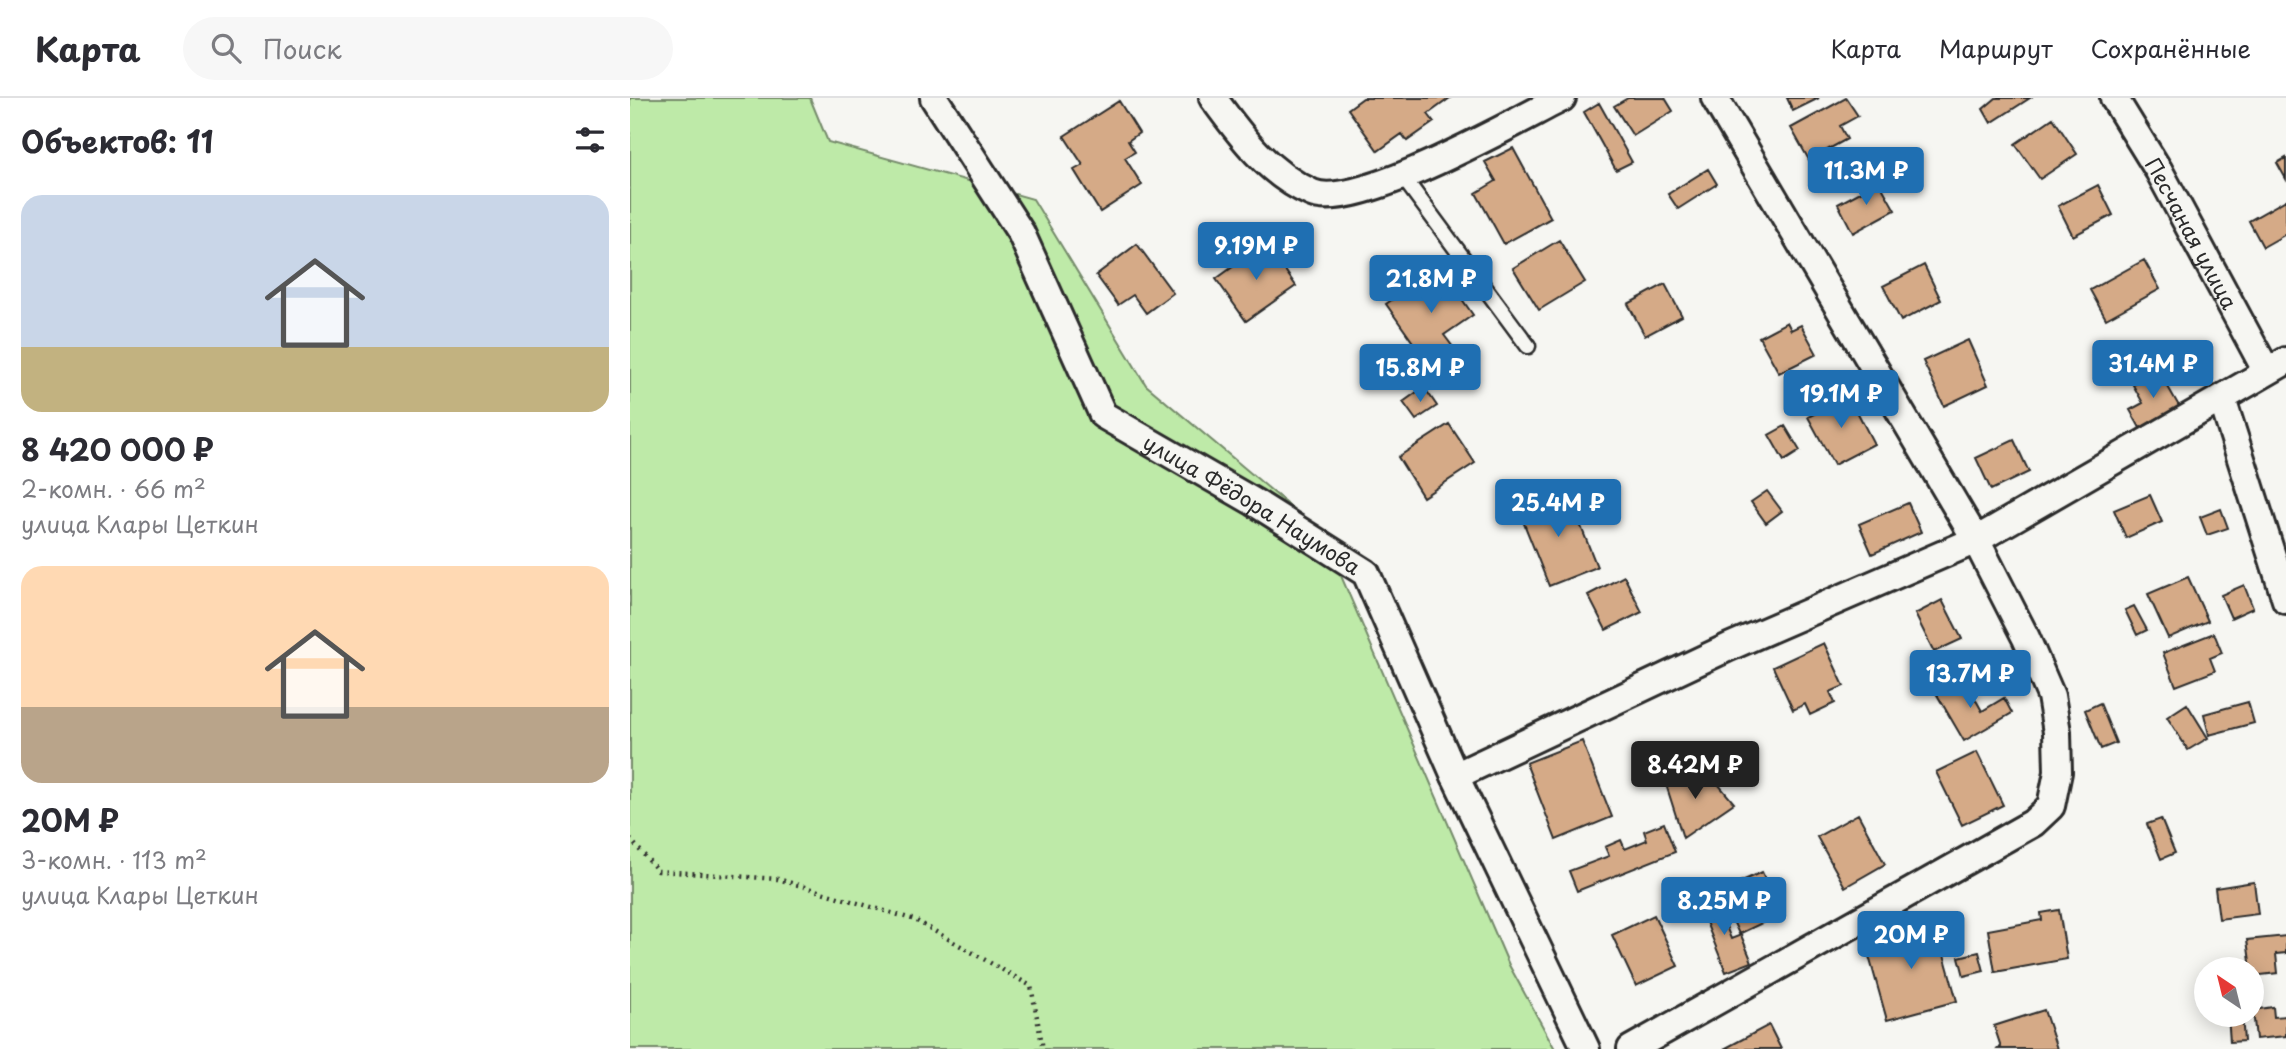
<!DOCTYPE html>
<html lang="ru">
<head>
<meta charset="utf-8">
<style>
	:root { --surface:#fff; --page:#f7f7f7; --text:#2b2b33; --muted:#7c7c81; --line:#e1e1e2; --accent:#1f6fb2 }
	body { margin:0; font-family:"Playpen Sans",sans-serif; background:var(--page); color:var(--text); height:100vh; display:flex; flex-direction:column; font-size:26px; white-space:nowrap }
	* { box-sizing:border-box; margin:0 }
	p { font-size:23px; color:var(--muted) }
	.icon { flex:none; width:38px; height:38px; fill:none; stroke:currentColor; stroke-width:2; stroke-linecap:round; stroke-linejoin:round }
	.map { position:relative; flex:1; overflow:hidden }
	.details { display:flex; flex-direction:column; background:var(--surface); width:630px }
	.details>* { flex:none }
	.needle { width:46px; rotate:325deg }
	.tools { position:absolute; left:1564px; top:859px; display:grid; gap:14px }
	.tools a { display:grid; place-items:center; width:70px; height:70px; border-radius:50%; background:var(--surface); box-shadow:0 4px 18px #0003; font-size:35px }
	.price { position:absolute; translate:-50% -60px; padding:0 16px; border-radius:7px; background:var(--accent); color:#fff; font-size:23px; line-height:46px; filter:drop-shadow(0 2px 4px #0008) }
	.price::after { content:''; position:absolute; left:50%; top:42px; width:21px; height:16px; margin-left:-10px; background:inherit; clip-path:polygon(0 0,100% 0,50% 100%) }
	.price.selected { background:#222; color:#fff }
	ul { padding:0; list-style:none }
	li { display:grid; align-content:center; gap:14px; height:371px; padding:0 21px }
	li span { display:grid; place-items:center; height:217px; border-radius:21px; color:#555 }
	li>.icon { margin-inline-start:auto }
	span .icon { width:126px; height:126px; fill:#fffc; stroke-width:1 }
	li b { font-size:30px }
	h2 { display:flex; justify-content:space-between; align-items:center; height:84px; padding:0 21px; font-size:30px }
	header { display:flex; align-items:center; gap:42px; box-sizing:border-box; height:98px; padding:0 35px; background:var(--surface); border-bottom:2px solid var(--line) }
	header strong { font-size:33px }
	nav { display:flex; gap:38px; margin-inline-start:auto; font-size:24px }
	.search { width:490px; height:63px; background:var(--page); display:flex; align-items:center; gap:18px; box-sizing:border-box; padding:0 24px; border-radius:38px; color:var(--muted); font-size:26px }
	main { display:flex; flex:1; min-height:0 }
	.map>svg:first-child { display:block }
	.green { fill:#beeaa8; stroke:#748a6a; stroke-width:2 }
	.building { fill:#d5aa87; stroke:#2b2b2b; stroke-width:2 }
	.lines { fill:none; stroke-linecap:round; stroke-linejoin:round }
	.service-casing { stroke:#2b2b2b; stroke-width:19 }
	.minor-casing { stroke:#2b2b2b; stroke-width:32 }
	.path { stroke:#2b2b2b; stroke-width:4.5; stroke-dasharray:2 5; stroke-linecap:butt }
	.service { stroke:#f6f6f2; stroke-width:14 }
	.minor { stroke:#f6f6f2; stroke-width:26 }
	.labels { text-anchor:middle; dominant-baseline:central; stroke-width:6; stroke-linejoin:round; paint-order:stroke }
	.street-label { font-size:21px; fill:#2b2b2b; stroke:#f6f6f2 }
</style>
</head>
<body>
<header>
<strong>Карта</strong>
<div class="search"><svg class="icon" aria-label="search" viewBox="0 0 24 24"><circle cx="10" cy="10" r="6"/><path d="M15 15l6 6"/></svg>Поиск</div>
<nav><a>Карта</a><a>Маршрут</a><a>Сохранённые</a></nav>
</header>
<main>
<section class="details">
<h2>Объектов: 11<svg class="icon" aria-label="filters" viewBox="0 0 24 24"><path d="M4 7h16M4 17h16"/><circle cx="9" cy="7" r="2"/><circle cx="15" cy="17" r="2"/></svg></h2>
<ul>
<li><span style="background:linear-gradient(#c9d6e8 70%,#c2b280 0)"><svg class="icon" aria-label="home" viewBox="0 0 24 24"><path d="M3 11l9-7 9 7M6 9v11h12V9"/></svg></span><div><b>8 420 000 ₽</b><p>2-комн. · 66 m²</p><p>улица Клары Цеткин</p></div></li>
<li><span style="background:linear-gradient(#ffd9b3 65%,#b9a48a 0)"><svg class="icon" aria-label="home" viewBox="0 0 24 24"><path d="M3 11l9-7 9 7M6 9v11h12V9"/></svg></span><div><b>20M ₽</b><p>3-комн. · 113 m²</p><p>улица Клары Цеткин</p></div></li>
</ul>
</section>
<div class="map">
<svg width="1656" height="951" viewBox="0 0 1656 951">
	<rect width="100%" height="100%" fill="#f6f6f2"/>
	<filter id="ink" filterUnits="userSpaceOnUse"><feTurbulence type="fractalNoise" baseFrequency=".0143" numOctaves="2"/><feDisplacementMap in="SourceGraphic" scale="14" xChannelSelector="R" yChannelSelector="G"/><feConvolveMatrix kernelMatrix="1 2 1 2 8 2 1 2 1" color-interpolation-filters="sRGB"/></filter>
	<g filter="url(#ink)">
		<path class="green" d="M0,0H180L198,44L403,101L516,287L693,436L879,867L925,951H0Z"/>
		<path class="building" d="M733,0H820L798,16L804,24L777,43L772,36L748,53L718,11Z
			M998,0H1035L1043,13L1003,38L984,8Z
			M1157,0H1189L1163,13Z
			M1216,0L1228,18L1210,28L1217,41L1179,62L1161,30Z
			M1366,0H1400L1361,25L1353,11Z
			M489,3L509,35L498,43L505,54L495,60L512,87L470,114L444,72L453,67L434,38Z
			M969,5L1002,64L986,72L954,14Z
			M1423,20L1447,56L1410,81L1385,46Z
			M883,50L921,120L874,146L846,95L866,83L855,64Z
			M1656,60V81L1647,65Z
			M1078,71L1087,86L1048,111L1038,96Z
			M1249,84L1265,112L1223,135L1208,106Z
			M1468,87L1483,117L1443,138L1428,108Z
			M1656,102V136L1633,149L1619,123Z
			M929,142L955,184L909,212L883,170Z
			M636,145L666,188L616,223L586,181Z
			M507,146L543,195L516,215L503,197L488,207L466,177Z
			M1514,162L1530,191L1476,221L1460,192Z
			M1294,167L1311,202L1271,223L1253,188Z
			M809,168L843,217L814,237L826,253L801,270L756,206Z
			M1035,186L1052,218L1015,238L998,206Z
			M1157,224L1161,232L1171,227L1187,256L1149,275L1129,239Z
			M1338,242L1358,287L1314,308L1293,263Z
			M1529,273L1549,308L1510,330L1500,312L1513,305L1503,287Z
			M794,289L807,308L786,322L773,304Z
			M1219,298L1244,346L1204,367L1178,319Z
			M819,326L845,365L793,399L768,359Z
			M1155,328L1170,353L1154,363L1139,337Z
			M1384,342L1399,374L1361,392L1346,360Z
			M937,393L967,469L919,488L889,413Z
			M1137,393L1152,413L1136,425L1121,404Z
			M1520,397L1532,424L1496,440L1484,412Z
			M1278,405L1291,434L1242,456L1229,426Z
			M1591,411L1598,430L1577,437L1570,419Z
			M994,478L1012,514L976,532L958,497Z
			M1558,479L1578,523L1538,540L1518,496Z
			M1614,487L1623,510L1601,520L1591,497Z
			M1312,502L1332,541L1304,554L1285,516Z
			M1504,508L1517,532L1507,537L1495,512Z
			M1584,535L1592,555L1580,560L1585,573L1546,588L1533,555Z
			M1194,545L1214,588L1200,594L1205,605L1180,617L1175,606L1163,612L1143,569Z
			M1333,579L1352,613L1374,600L1382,615L1334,643L1306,595Z
			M1618,604L1624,625L1579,637L1574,616Z
			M1470,605L1486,645L1471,651L1455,612Z
			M1557,606L1578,640L1558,652L1537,619Z
			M952,643L982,719L926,742L896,665Z
			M1347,654L1373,707L1332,727L1306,674Z
			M1056,670L1064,694L1084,681L1104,705L1053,740L1033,677Z
			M1228,716L1255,766L1215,789L1187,739Z
			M1531,721L1545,755L1531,761L1517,726Z
			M1034,725L1045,754L947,793L939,773L979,758L975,749L991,742L995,751L1017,742L1014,733Z
			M1132,774L1151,816L1109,836L1089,793Z
			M1624,784L1628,816L1589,821L1585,790Z
			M1084,797L1101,841L1111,837L1122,864L1096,874L1068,804Z
			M1429,812L1437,861L1365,874L1358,832L1412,822L1411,815Z
			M1024,817L1048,868L1006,888L982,837Z
			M1305,824L1327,903L1257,922L1235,844Z
			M1656,838V855L1646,856L1648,875L1622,878L1617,842Z
			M1349,854L1354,873L1334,878L1329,859Z
			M1643,909L1644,919L1656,918V938L1626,941L1623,912Z
			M1414,912L1427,951H1366L1371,949L1364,928Z
			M1598,917H1612L1614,943L1600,944Z
			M1139,927L1151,951H1094Z"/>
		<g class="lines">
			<defs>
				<path id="service" d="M773,79L898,248"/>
				<g id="minor">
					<path id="s1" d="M304,0L391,135L473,317L624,404L736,475L825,678L956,951"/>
					<path d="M583,0C610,37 638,76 682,95C727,114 886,23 932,0"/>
					<path id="s2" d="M1484,0L1529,73L1636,272"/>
					<path d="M1592,301L1656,502"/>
					<path d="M825,678L1099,549L1346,442L1656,263"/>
					<path d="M1001,951L1403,725L1421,708L1428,674L1427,634L1421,598L1396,540L1346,442L1085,0"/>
				</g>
			</defs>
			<use href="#service" class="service-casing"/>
			<use href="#minor" class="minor-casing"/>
			<path class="path" d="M0,741L28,773L148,781L285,822L401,888L413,951"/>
			<use href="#service" class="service"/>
			<use href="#minor" class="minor"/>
		</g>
	</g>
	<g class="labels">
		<g class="street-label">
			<text stroke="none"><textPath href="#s2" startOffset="156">Песчаная улица</textPath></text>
			<text stroke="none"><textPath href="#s1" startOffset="534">улица Фёдора Наумова</textPath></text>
		</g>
	</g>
</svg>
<div class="tools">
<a><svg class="needle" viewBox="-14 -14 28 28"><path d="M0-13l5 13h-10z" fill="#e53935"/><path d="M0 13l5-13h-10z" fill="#7c7c81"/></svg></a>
</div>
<b class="price" style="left:1236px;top:109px">11.3M ₽</b>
<b class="price" style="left:626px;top:184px">9.19M ₽</b>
<b class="price" style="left:801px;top:217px">21.8M ₽</b>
<b class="price" style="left:1523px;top:302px">31.4M ₽</b>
<b class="price" style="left:790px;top:306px">15.8M ₽</b>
<b class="price" style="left:1211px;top:332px">19.1M ₽</b>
<b class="price" style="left:928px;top:441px">25.4M ₽</b>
<b class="price" style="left:1340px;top:612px">13.7M ₽</b>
<b class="price selected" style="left:1065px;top:703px">8.42M ₽</b>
<b class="price" style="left:1094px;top:839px">8.25M ₽</b>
<b class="price" style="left:1281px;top:873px">20M ₽</b>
</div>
</main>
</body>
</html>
